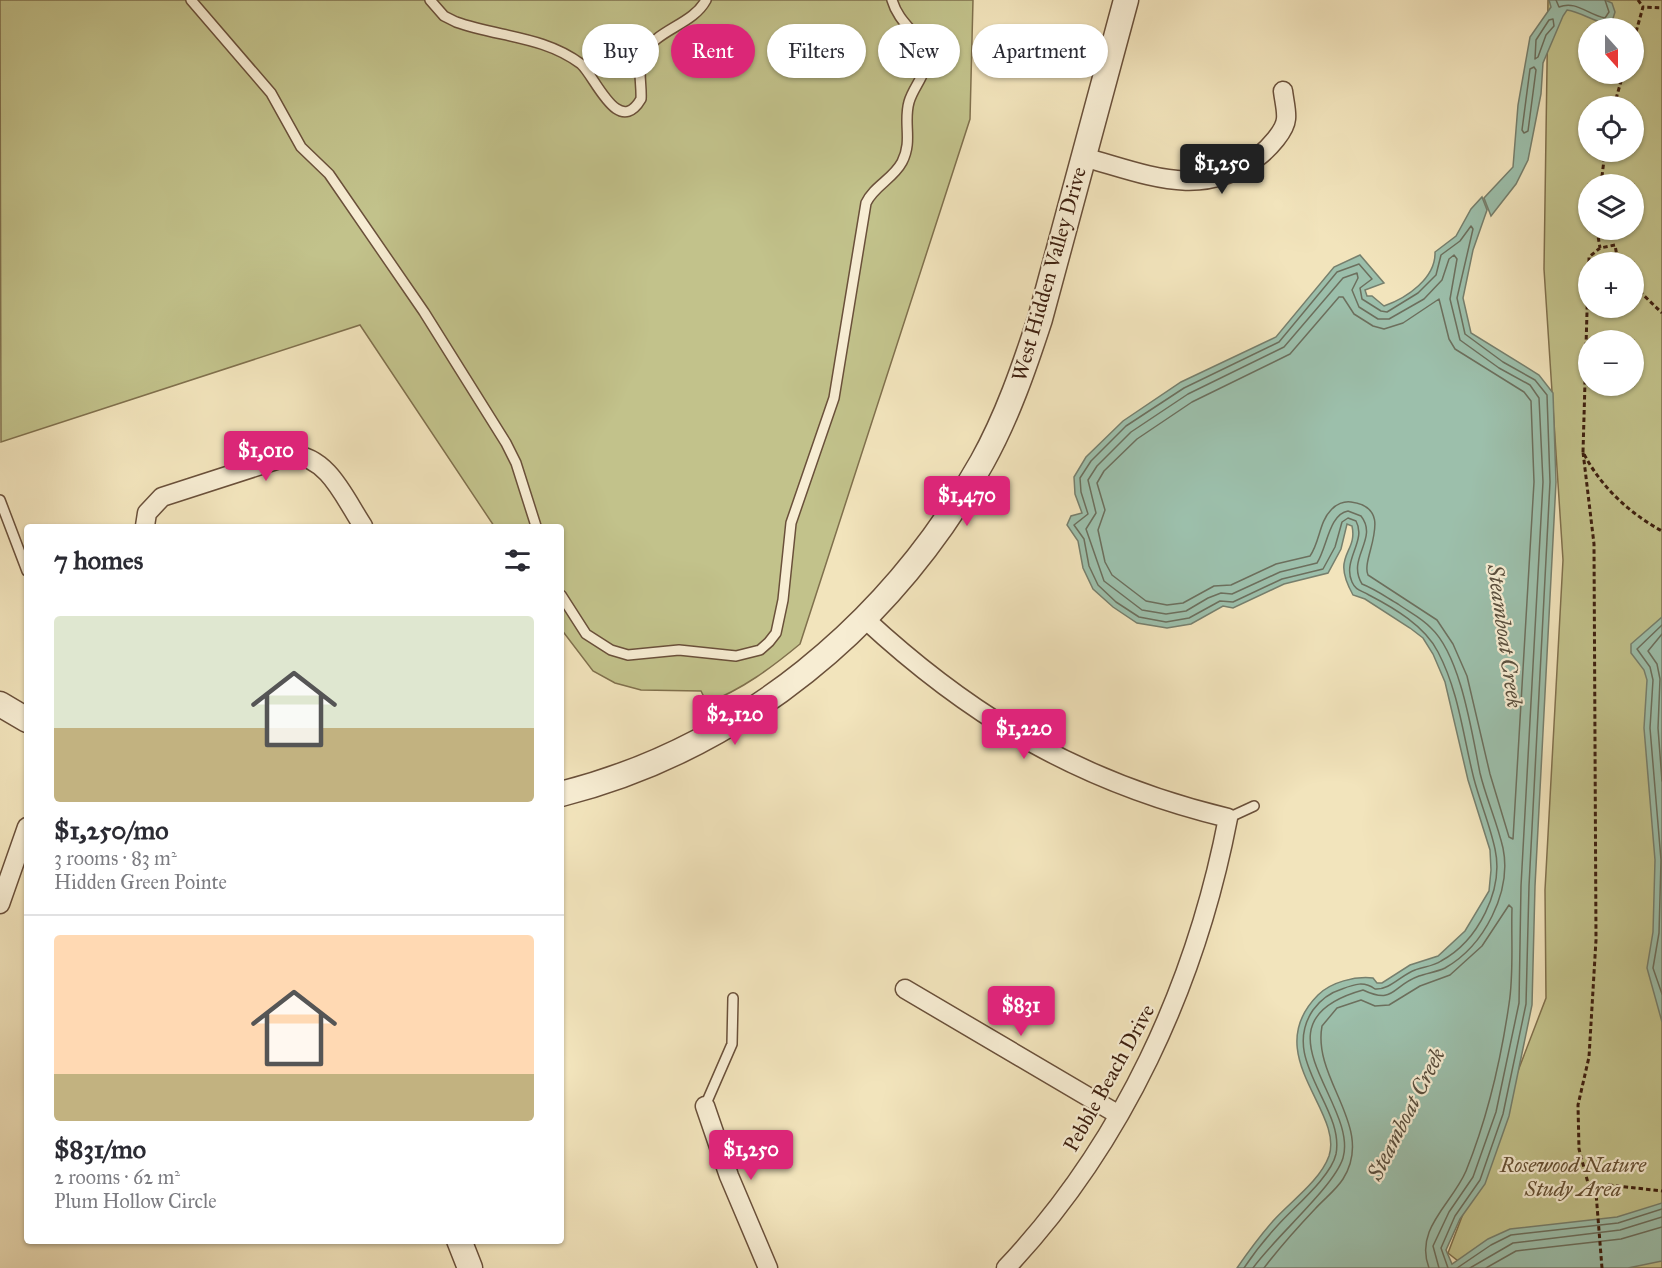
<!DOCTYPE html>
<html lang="en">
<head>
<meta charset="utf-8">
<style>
	:root { --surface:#fff; --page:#f2f2f3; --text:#2b2b33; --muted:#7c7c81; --line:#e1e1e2; --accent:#db2777 }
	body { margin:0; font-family:"IM FELL Great Primer",serif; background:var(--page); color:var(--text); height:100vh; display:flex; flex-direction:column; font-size:22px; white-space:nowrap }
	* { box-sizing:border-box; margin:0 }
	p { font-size:20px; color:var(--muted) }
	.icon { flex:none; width:33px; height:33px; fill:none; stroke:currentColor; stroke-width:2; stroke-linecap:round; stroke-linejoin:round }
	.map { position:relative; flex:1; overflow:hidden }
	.drawer { position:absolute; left:24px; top:524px; width:540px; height:720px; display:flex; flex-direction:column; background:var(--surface); border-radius:6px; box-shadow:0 2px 4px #0004 }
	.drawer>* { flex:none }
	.top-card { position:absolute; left:582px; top:24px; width:570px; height:54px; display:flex; gap:12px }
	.needle { width:39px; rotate:159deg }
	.tools { position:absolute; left:1578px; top:18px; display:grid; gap:12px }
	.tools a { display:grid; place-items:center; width:66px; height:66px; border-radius:50%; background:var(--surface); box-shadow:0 2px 4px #0004; font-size:30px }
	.price { position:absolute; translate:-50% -51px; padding:0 14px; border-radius:6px; background:var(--accent); color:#fff; font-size:20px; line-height:39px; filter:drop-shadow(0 2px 3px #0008) }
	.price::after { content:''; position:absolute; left:50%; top:36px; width:18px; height:14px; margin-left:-9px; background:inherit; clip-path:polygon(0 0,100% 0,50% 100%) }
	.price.selected { background:#222; color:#fff }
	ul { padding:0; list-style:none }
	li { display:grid; align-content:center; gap:12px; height:318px; padding:0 30px }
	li+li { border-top:2px solid var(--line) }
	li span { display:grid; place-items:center; height:186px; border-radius:6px; color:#555 }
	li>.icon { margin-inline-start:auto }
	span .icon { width:108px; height:108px; fill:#fffc; stroke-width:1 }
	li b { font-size:26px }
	h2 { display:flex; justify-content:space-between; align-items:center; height:72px; padding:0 30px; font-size:26px }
	.tag { padding:0 21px; border-radius:27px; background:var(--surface); box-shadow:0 2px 4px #0004; font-size:21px; line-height:54px }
	.tag.selected { background:var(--accent); color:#fff }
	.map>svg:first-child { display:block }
	.green { fill:#c2c28b; stroke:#80704d; stroke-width:1.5; fill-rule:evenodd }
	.water { fill:#9cbfab; stroke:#767f6d; stroke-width:1.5 }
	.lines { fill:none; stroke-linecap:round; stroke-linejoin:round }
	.shore { stroke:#6c6f5d; stroke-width:1.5 }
	.service-casing { stroke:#6a503a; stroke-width:12 }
	.minor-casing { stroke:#6a503a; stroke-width:21 }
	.tertiary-casing { stroke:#6a503a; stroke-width:27 }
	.path { stroke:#3d1f0f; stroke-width:3; stroke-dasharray:4.5 3; stroke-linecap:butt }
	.service { stroke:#f7edd3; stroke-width:9 }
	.minor { stroke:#f7edd3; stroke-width:18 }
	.tertiary { stroke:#f7edd3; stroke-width:24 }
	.labels { text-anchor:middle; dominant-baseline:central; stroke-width:4.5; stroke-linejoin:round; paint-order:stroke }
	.street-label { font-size:21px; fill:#3d1f0f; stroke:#f7edd3 }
	.park-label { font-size:21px; font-style:italic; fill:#655034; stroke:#f7edd3 }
	.water-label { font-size:22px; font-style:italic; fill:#5a4f3e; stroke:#f7edd3 }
</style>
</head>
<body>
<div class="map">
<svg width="1662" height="1268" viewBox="0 0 1662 1268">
	<rect width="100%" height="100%" fill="#f2e4bc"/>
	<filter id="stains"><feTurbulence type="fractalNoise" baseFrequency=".00333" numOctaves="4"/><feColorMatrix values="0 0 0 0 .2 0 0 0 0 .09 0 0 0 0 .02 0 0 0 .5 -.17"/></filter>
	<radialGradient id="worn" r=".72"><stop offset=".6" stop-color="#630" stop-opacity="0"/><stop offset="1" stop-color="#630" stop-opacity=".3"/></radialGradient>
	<path class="green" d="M0,0H973L970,119L800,644C771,668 743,689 707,703L701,691L641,690L615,683L593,671L561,629V526H494L360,325L1,442Z
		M1548,0H1662V1268H1467L1448,1253L1546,998L1545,890L1563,560L1544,269ZM1588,28H1634V74H1588ZM1588,106H1634V152H1588ZM1588,184H1634V230H1588ZM1588,262H1634V308H1588ZM1588,340H1634V386H1588Z"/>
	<path class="water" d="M1549,0H1605L1612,3L1615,12L1611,25C1594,22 1581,12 1567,10L1563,16L1543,63L1541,94L1528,160L1516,184L1491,216L1484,198L1513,167L1518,105L1530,37L1551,7Z
		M1482,197L1487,210L1473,250L1463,298L1471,333L1539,375L1553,393L1556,482L1535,886L1532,1005L1509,1116L1485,1184L1460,1219L1446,1250L1452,1264L1488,1239L1510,1229L1617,1217L1662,1203V1261L1628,1268H1237C1248,1252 1260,1236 1273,1221C1290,1202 1320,1181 1329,1156C1344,1111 1259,1054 1318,995C1331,982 1355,976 1373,978L1377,983H1382L1410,965L1438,956L1465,931L1489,891L1491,870L1490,850L1468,780L1445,682L1433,654L1423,638L1410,628L1365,599L1353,595C1330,554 1358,554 1352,526L1347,524L1341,549L1328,573L1284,584L1233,608L1223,606L1191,624L1167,628L1137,623L1113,607L1093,589L1083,568L1078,541L1067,525L1071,516L1082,513L1075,494L1074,477L1086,457L1123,421L1181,382L1276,337L1334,267L1360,255L1384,283L1365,290L1367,296H1372L1384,306C1407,298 1436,278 1435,252L1456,236L1471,209Z
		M1662,617V1022L1647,968L1653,932L1655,860L1644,728L1647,680L1644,670L1631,653V644Z"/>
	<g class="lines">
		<path class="shore" d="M1556,0L1559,7C1576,0 1588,15 1605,18L1609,12L1605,0
			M1553,19L1554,26L1546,35L1538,57L1535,59L1536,40L1549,20Z
			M1534,67L1536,70L1528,131L1524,133L1522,130L1530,69Z
			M1339,297H1343L1354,314L1373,326L1384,329L1403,323L1439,299L1449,339L1455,349L1524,392L1531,401L1534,482L1513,839L1509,837L1490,774L1467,676L1453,644L1437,620L1368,575C1360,558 1398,508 1351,502C1344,501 1336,504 1331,510C1319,522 1320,542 1310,556L1276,564L1231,585L1214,586L1183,603L1167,605L1146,601L1112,575L1105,562L1098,530L1105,510L1097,483L1104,471L1137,439L1192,402L1290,354Z
			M1662,625L1637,649L1650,667L1653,680L1650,728L1661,860L1659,933L1653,968L1662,994
			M1662,634L1648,651L1657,664L1660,679L1658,728L1662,781
			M1244,1268C1254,1253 1266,1238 1278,1225C1294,1207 1331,1177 1336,1154C1345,1107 1279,1060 1313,1010C1321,999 1329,993 1342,989C1355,984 1364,981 1375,989C1390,990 1401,975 1415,970C1423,967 1434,966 1441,961C1478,941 1504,890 1495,849C1490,825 1480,802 1474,779C1463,736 1459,692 1438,652C1425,626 1394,608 1369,595C1361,590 1356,591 1352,582C1342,560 1367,541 1356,521L1348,518L1342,522L1335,547L1323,569L1282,579L1233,602L1220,601L1189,618L1166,622L1139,617L1116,602L1098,585L1089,566L1084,539L1074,525L1088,514L1081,492L1080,478L1091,461L1126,426L1184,388L1279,342L1337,272L1359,264L1372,279L1360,288L1362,299L1381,311L1387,312L1418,293L1436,275L1441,255L1460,241L1471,226L1473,229L1457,298L1465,334L1503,362L1535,380L1547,395L1550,482L1529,886L1526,1004L1503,1114L1480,1180L1455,1216L1441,1248L1448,1268
			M1253,1268C1274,1238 1334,1187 1343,1158C1359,1103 1248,1022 1363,990C1395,1005 1391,986 1419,976C1427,973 1437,972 1445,968C1484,946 1512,892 1503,848C1497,822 1486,798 1480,773C1472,734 1461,656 1431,628C1422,618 1409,612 1398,604C1386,597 1375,589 1362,584C1346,558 1379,539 1361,516L1348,511C1329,514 1327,548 1317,563L1280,572L1232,594L1221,593L1208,598L1186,611L1166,614L1142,610L1104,581L1086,529L1096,513L1088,480L1097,466L1131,432L1188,394L1284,347L1343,278L1357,273L1358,278L1352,290L1359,307L1378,319H1389L1424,299L1442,280L1449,259L1454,255L1457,259L1450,299L1460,340L1499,368L1530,385L1539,398L1543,482L1521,886L1519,1003L1496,1112L1473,1177L1449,1212L1433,1246L1439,1268
			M1264,1268C1280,1247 1297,1228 1315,1209C1324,1199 1336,1190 1343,1179C1376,1127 1312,1080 1322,1026L1337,1008L1361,1000L1375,1006L1389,1005L1420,986L1450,975L1482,946L1509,905L1512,908C1511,939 1514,973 1509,1004C1501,1059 1487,1119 1466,1171C1452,1204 1414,1229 1429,1268
			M1457,1268L1491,1245L1511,1235L1618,1223L1662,1209
			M1470,1268L1513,1243L1620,1230L1662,1217
			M1486,1268L1516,1251L1621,1239L1662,1227"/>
		<defs>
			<path id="service" d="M191,0L271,93L301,147L329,174L424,312L506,443L516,463L536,526
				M430,0L444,16L456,22C498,37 544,36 581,64C595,76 618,138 641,99C642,85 637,69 643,56C655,29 692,26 706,0
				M0,500L27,571
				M561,595L586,634L611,650L628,655L679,650L736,656L760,650L769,642L776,633L783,600L791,523L834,398L866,203C874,186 893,179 902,162C913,141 903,123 909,102C914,84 931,72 924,50C918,32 899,24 892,0
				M1228,818L1254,806
				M705,1106L732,1044L733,998"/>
			<path id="minor" d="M1083,157C1146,174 1202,201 1259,156C1269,148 1285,131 1286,119C1287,111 1284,100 1283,91
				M145,526L147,513L162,497L292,455C328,456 345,499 363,526
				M865,619C974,720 1083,783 1228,818C1196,984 1123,1144 1006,1268
				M0,904L27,827
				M905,989L1119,1115
				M705,1106L729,1176L768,1268"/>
			<path id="tertiary" d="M0,704L27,720
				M561,794C742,748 891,624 982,462C1007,417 1024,368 1040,319L1126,0
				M459,1240L470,1268"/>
		</defs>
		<use href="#service" class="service-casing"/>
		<use href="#minor" class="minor-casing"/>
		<use href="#tertiary" class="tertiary-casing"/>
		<path class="path" d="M1638,0L1643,7
			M1634,39L1643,7L1662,8
			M1614,106L1623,74
			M1601,184L1605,152
			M1597,230L1600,248
			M1589,262V257L1600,248L1615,245L1618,262
			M1634,286L1662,313
			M1583,452L1588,277
			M1596,1193L1609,1185L1662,1191
			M1602,1268L1596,1193L1588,1183L1579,1149L1578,1105L1589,1057L1596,940L1594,544L1583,452C1600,486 1629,513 1662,531"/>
		<use href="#service" class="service"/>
		<use href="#minor" class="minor"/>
		<use href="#tertiary" class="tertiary"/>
	</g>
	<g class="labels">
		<g class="street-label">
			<text transform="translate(1049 274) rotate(-74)">West Hidden Valley Drive</text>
			<text transform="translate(1109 1078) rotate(-61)">Pebble Beach Drive</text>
		</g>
		<g class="park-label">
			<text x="1573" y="1165">Rosewood Nature<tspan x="1573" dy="24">Study Area</tspan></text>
		</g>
		<g class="water-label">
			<text transform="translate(1505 636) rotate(82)">Steamboat Creek</text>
			<text transform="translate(1406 1114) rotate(-63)">Steamboat Creek</text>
		</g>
	</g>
	<rect width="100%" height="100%" filter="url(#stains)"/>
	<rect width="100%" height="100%" fill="url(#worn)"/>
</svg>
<div class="tools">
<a><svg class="needle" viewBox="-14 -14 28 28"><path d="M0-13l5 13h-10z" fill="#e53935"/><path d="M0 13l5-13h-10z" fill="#7c7c81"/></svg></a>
<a><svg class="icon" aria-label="locate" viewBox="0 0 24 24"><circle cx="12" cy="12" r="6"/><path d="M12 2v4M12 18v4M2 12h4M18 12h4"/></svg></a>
<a><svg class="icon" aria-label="layers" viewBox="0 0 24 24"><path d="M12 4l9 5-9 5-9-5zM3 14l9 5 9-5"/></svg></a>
<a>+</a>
<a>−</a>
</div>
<b class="price selected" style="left:1222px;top:195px">$1,250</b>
<b class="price" style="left:266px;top:482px">$1,010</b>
<b class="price" style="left:967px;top:527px">$1,470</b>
<b class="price" style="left:735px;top:746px">$2,120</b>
<b class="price" style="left:1024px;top:760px">$1,220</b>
<b class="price" style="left:1021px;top:1037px">$831</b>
<b class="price" style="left:751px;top:1181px">$1,250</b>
<div class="top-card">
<a class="tag">Buy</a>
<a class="tag selected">Rent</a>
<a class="tag">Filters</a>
<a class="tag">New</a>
<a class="tag">Apartment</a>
</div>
<section class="drawer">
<h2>7 homes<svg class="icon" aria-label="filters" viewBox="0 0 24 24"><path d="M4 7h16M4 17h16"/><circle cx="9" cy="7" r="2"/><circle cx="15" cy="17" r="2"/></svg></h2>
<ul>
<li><span style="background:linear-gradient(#dfe7d0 60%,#c2b280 0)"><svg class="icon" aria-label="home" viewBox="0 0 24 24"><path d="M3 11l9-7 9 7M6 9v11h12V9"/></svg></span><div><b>$1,250/mo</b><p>3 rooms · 83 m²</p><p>Hidden Green Pointe</p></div></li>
<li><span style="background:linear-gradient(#ffd9b3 75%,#c2b280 0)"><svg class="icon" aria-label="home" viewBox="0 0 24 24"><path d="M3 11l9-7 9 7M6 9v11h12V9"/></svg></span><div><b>$831/mo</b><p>2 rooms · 62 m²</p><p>Plum Hollow Circle</p></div></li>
</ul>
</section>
</div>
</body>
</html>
